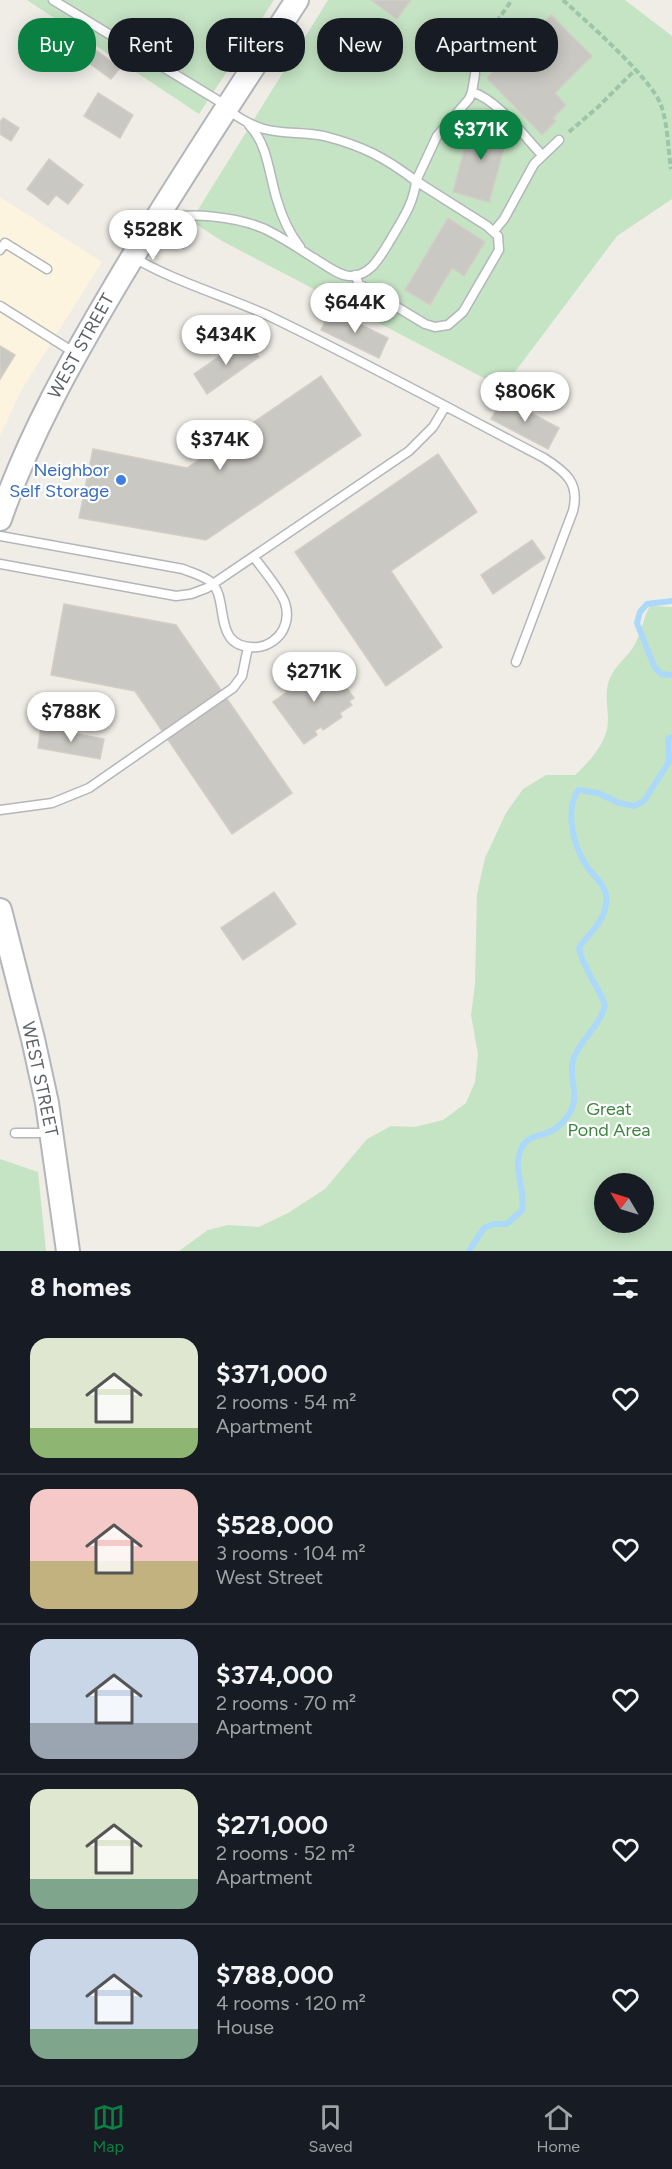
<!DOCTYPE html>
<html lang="en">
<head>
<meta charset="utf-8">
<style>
	:root { --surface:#171b24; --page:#242831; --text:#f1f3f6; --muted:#9ea1a6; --line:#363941; --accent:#0b8043 }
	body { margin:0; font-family:Figtree,sans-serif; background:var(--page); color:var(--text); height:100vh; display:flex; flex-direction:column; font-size:22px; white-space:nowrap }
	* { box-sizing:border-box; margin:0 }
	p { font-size:20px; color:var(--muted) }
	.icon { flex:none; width:33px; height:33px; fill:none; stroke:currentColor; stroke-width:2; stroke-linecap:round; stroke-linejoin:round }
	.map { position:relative; height:1251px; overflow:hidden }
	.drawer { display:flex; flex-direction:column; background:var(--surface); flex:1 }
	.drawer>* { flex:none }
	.guide { position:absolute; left:18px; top:18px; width:636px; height:54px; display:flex; gap:12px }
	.needle { width:39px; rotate:308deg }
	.controls { position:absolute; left:594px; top:1173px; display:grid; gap:12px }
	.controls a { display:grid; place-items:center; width:60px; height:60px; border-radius:50%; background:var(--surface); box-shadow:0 3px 15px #0003; font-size:30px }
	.price { position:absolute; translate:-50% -51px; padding:0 14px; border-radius:21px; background:#fff; color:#222; font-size:20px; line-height:39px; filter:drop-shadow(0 2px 3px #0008) }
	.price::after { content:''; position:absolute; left:50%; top:36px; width:18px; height:14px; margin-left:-9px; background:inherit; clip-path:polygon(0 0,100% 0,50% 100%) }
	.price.selected { background:var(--accent); color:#fff }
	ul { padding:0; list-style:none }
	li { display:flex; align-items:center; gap:18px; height:150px; padding:0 30px }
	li+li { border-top:2px solid var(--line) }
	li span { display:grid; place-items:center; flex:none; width:168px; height:120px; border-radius:18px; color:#555 }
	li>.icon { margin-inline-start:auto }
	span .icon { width:72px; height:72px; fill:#fffc; stroke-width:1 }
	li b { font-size:26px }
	h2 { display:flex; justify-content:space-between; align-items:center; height:72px; padding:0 30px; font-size:26px }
	.chip { padding:0 21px; border-radius:24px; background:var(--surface); box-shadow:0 3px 15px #0003; font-size:21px; line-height:54px }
	.chip.selected { background:var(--accent); color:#fff }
	.menu { display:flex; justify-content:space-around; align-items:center; height:84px; border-top:2px solid var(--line); background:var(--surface); font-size:16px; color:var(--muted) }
	.menu a { display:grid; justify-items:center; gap:3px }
	.menu .selected { color:var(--accent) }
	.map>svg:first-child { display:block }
	.commercial { fill:#fcf4de }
	.green { fill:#c5e4c4; fill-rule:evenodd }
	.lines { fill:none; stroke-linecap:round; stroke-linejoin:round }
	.stream { stroke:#acd9f9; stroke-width:6 }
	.building { fill:#cac8c2; stroke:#d3cec5; stroke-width:1.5 }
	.lane-casing { stroke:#b3b6ba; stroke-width:11 }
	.secondary-casing { stroke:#b2b5ba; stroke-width:26 }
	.path { stroke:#9ec5a8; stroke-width:4; stroke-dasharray:6 3; stroke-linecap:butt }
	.lane { stroke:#fff; stroke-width:8 }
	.secondary { stroke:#fff; stroke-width:22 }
	.shop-dot { fill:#3f7fe0; stroke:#fff; stroke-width:2 }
	.labels { text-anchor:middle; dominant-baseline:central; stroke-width:4.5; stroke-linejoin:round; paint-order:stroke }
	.street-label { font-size:18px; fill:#5e6165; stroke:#fff }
	.shop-label { font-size:18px; fill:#366cbe; stroke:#fff; text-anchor:end }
	.park-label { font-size:18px; fill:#3c853e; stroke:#fff }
</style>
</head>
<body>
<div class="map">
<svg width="672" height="1251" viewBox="0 0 672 1251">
	<rect width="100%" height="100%" fill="#efede6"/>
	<path class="commercial" d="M0,197L102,262L22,389L0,436Z"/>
	<path class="green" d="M27,0H274L199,114Z
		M328,0H625L672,36V199L617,236L503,388L222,241L191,221Z
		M650,606L672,607V1251H179L208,1230L228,1225L259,1227L288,1213L325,1189L367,1139L391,1126L415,1127L443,1120L466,1103L475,1082L478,1054L471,1015L475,984L477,894L485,858L506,813L523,789L546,775H575C590,761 608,742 608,720C608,707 604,691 610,678C615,666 625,659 632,649C641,636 642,620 650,606ZM604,1184H644V1222H604Z
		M0,1159L38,1172L46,1251H0Z"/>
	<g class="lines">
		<path class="stream" d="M672,601L647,604L640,612L637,623L654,666L661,674L672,675
			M469,1251L484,1228L494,1224H507L522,1210C526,1186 511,1170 522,1147C528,1134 543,1137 553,1130C559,1127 565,1120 569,1114C581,1096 568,1078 573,1060C580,1039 600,1027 605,1005C598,985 583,969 579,948C587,935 602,924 605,909C611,887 596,880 586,865C573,845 565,811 578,790L598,793L619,803L634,806L644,801L669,762L668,739L672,737"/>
	</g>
	<path class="building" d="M371,0H411L397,19Z
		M551,15L592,56L555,93L566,105L553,118L556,121L542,135L487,78Z
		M97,51L120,68L111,79L89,63Z
		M98,93L133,115L120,138L84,116Z
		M3,118L19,128L11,141L0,134V122Z
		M472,120L509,130L489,202L453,192Z
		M49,159L83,185L68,204L56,195L48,205L27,189Z
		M448,218L485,242L464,276L452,268L430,305L405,290Z
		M331,310L388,338L379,358L321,330Z
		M246,338L259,357L207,394L194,374Z
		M0,346L15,355L0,379Z
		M321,376L361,435L206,540L79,518L93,449L187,468Z
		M503,398L559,428L548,449L491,419Z
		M438,454L477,512L391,571L442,647L386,686L295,552Z
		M532,540L545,558L493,594L481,575Z
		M64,604L176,625L292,793L232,834L135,691L51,675Z
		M311,668L315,673L321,669L327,678L335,672L354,698L349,701L352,705L340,713L342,717L323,730L321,727L315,731L317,735L304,744L273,702L287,692L284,688Z
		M41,727L104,739L100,759L38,748Z
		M274,892L296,924L243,960L221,928Z"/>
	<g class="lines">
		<defs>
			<path id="lane" d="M53,0L227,106
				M472,92C498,100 523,135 542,155
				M249,125C268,144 269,175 277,200C282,217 289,233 300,247
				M161,220C190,211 237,217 265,229C281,237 297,247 312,257C323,263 337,275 349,276C371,277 381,255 391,239C402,220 414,203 416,181C384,157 363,146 324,136C304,132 283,134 264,129C250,125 238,117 226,109
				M152,225L183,243
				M494,231L504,219L534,164L559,140
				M0,250L5,243L47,269
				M133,257C175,282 223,295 267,315C361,360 452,410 544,458C566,472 580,483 573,511L516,662
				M355,275L359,284L425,324L435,327L448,325L463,312L499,250L498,236L487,226L416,181L437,136L469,99L472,92L475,74
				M0,306L75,353
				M0,536L183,569C192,573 205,576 212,583C230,602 211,650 258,647C268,646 278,639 283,630C287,622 288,612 285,603C280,589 263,570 254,557
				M0,564L176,596L191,594L207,588L409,451L433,427L445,407
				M0,810L52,803L89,788L233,688L242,676L248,647
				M15,1133H51"/>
			<path id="secondary" d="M0,519C29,435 72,359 117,283C174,187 236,94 297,0
				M0,910L33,1039L47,1103L68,1251"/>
		</defs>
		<use href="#lane" class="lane-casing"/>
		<use href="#secondary" class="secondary-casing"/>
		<path class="path" d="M563,0C587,22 651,78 661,105C668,125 668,149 671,169
			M477,62L487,35L512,0
			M569,132L598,107L635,70"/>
		<use href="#lane" class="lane"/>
		<use href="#secondary" class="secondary"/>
	</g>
	<circle class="shop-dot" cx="121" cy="480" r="6"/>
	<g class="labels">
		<g class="street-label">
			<text transform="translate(81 346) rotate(-61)">WEST STREET</text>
			<text transform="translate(40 1079) rotate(78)">WEST STREET</text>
		</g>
		<g class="shop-label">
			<text x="109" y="470">Neighbor<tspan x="109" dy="21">Self Storage</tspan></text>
		</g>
		<g class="park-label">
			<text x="609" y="1109">Great<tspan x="609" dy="21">Pond Area</tspan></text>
		</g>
	</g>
</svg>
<div class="controls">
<a><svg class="needle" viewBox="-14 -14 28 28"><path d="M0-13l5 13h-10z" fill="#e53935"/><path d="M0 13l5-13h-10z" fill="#9ea1a6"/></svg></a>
</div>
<b class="price selected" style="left:481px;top:161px">$371K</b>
<b class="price" style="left:153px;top:261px">$528K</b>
<b class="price" style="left:355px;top:334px">$644K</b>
<b class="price" style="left:226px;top:366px">$434K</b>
<b class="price" style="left:525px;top:423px">$806K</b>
<b class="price" style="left:220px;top:471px">$374K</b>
<b class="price" style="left:314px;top:703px">$271K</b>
<b class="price" style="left:71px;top:743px">$788K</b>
<div class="guide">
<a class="chip selected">Buy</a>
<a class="chip">Rent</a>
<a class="chip">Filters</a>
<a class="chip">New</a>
<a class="chip">Apartment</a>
</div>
</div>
<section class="drawer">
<h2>8 homes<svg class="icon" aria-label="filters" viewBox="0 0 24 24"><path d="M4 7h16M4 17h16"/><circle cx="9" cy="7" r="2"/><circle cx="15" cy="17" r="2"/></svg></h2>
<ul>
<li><span style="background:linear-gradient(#dfe7d0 75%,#8fb573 0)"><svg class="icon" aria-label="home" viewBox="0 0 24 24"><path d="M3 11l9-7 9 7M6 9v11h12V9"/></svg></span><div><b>$371,000</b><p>2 rooms · 54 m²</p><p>Apartment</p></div><svg class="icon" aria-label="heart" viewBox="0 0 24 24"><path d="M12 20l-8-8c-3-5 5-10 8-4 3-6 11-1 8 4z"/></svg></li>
<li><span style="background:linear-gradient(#f6c9c9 60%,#c2b280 0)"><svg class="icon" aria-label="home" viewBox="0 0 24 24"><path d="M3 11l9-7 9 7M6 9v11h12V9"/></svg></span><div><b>$528,000</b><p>3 rooms · 104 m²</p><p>West Street</p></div><svg class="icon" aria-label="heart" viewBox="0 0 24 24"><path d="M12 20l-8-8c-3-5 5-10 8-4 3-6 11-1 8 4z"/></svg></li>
<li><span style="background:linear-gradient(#c9d6e8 70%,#9aa5b1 0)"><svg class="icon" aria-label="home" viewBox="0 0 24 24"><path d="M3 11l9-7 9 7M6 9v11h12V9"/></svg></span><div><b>$374,000</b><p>2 rooms · 70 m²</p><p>Apartment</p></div><svg class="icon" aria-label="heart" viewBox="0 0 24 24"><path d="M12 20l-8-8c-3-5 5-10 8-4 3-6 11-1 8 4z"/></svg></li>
<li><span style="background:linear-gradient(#dfe7d0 75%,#7fa58c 0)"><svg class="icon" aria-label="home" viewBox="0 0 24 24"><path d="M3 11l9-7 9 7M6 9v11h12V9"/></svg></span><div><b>$271,000</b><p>2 rooms · 52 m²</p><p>Apartment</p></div><svg class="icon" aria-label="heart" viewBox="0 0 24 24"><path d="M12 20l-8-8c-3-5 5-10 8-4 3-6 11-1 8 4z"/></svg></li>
<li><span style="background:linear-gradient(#c9d6e8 75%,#7fa58c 0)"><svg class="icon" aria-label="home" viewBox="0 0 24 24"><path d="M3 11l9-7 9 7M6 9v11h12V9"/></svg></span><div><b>$788,000</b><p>4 rooms · 120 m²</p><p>House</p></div><svg class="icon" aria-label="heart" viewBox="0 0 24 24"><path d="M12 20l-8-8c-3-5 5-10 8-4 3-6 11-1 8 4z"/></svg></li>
</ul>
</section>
<nav class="menu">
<a class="selected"><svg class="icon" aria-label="map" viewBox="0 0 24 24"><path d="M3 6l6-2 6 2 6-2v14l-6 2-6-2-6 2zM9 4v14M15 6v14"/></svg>Map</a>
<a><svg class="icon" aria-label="saved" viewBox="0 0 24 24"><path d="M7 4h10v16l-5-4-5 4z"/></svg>Saved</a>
<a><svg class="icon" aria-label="home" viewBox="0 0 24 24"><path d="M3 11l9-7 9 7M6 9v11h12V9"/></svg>Home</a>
</nav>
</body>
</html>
